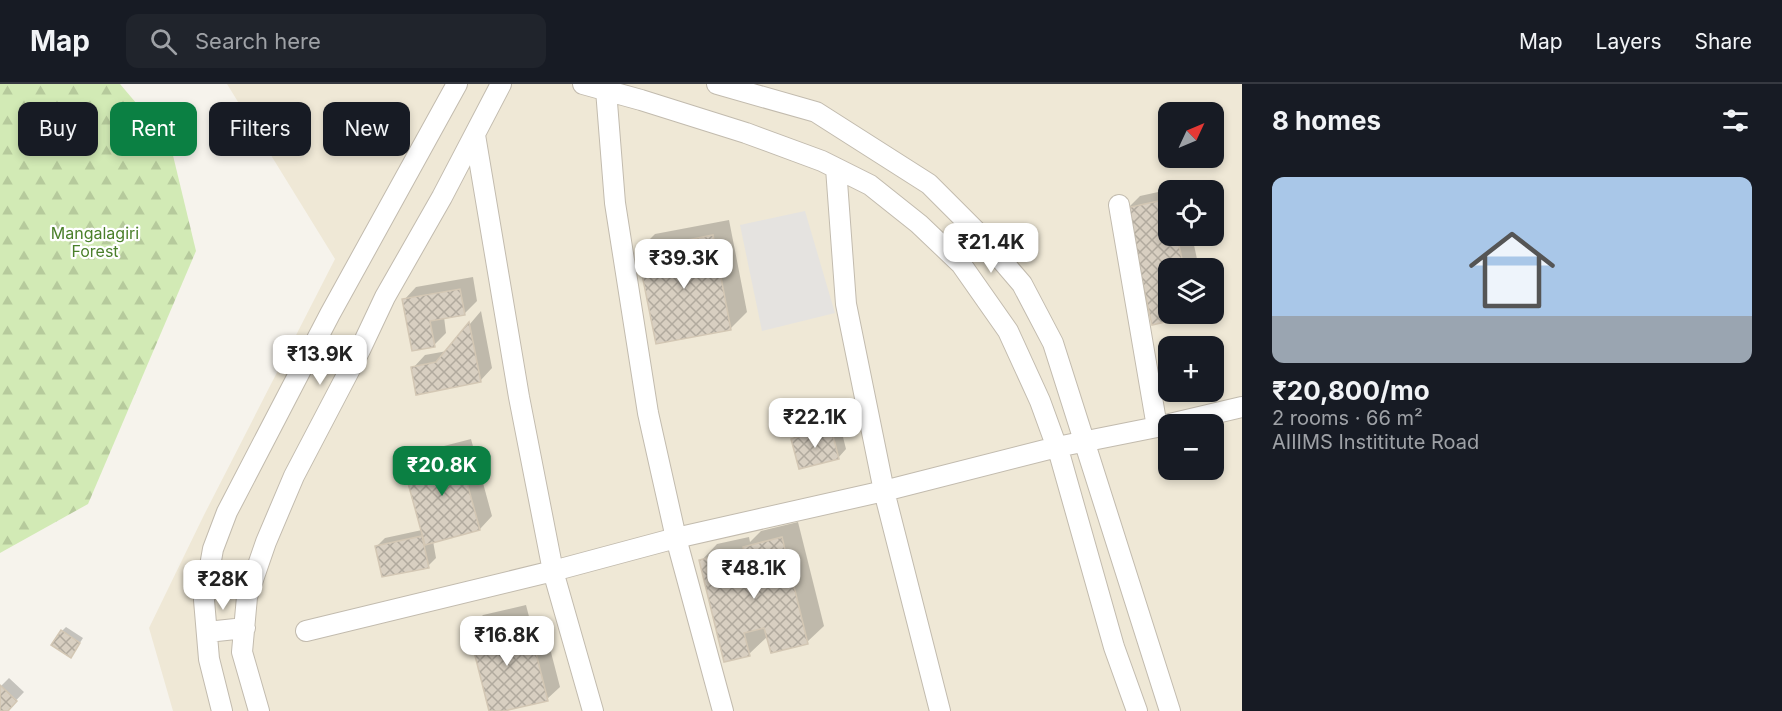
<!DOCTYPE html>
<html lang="en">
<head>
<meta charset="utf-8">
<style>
	:root { --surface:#171b24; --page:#20242c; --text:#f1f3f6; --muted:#9ea1a6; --line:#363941; --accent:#0b8043 }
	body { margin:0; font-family:Inter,sans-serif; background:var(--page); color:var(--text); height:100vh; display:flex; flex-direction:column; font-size:22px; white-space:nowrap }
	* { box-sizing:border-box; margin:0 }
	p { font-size:20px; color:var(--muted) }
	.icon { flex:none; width:33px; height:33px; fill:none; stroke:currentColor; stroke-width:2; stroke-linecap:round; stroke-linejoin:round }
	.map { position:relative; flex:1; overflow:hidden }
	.side { display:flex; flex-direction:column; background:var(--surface); width:540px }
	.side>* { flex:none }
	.guide { position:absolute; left:18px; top:18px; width:570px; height:54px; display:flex; gap:12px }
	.needle { width:39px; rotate:46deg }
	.fabs { position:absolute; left:1158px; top:18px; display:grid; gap:12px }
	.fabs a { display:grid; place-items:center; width:66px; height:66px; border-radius:12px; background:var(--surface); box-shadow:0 3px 9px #0003; font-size:30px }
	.price { position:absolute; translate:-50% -51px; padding:0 14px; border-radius:12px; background:#fff; color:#222; font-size:20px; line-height:39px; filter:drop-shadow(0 2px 3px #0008) }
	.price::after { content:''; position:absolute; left:50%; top:36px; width:18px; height:14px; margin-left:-9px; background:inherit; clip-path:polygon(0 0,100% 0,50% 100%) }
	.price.current { background:var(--accent); color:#fff }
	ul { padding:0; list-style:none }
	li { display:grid; align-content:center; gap:12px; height:318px; padding:0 30px }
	li span { display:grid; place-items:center; height:186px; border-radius:12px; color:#555 }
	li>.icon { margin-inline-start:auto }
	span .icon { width:108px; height:108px; fill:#fffc; stroke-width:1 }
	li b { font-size:26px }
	h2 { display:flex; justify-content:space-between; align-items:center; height:72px; padding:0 30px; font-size:26px }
	.tag { padding:0 21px; border-radius:12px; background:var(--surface); box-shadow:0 3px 9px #0003; font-size:21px; line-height:54px }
	.tag.current { background:var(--accent); color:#fff }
	header { display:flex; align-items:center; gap:36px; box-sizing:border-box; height:84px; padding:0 30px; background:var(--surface); border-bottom:2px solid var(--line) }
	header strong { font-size:28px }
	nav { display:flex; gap:33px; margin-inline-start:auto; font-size:21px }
	.search { width:420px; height:54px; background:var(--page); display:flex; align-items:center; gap:15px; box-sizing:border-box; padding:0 21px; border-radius:12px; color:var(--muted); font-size:22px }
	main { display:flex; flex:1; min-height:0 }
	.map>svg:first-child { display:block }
	.education { fill:#efe8d6; fill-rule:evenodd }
	.forest { fill:url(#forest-firs) }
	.parking { fill:#e5e3e0 }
	.shadow { fill:#0003 }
	.building { fill:url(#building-cross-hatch); stroke:#d3c7b4; stroke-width:1.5 }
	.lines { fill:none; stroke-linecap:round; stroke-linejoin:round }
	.minor-casing { stroke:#c2bbae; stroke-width:22 }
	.minor { stroke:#fff; stroke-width:20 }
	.labels { text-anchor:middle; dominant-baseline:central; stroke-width:4.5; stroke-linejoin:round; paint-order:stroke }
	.park-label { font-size:16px; fill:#4a7f2a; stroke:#fff }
</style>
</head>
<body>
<header>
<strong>Map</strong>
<div class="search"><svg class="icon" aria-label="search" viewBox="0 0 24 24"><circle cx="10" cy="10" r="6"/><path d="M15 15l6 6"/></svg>Search here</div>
<nav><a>Map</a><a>Layers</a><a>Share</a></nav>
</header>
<main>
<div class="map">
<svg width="1242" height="627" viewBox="0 0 1242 627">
	<defs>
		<pattern id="forest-firs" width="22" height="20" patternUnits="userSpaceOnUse" patternTransform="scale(1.5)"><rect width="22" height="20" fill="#d2eab5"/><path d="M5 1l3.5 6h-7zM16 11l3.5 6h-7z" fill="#b6ca9c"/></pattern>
		<pattern id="building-cross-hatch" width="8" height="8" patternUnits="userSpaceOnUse" patternTransform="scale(1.5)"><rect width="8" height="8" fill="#d8cfc1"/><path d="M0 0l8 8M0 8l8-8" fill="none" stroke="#b1aa9e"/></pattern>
	</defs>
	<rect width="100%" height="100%" fill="#f6f3ec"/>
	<path class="education" d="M227,0H1242V627H173L149,544L204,431L335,175ZM1168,28H1214V74H1168ZM1168,106H1214V152H1168ZM1168,184H1214V230H1168ZM1168,262H1214V308H1168ZM1168,340H1214V386H1168Z"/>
	<path class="forest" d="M0,0H120L170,59L196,167L88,420L0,469Z"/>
	<path class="parking" d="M805,127L835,229L762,247L740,141Z"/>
	<path class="shadow" d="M1181,103V106H1168V152H1192L1199,184H1168V230H1194L1153,239L1127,125L1140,112Z
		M729,136L747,228L731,244L657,258L639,166L655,150Z
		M473,193L477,217L465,229L444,233L446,249L434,261L404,216L416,203Z
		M481,227L492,284L480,297L413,284L425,271L447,267Z
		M826,329L828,335L822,341L839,337L846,365L838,374L792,355L803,346L801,339L805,335L812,333L813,339L807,345L819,342L818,334Z
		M471,355L492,432L480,445L433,457L436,474L428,482L377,462L385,454L422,446L405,382L417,369Z
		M798,438L824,542L807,558L768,552L749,570L701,477L717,460L749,453L750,458L761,447Z
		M526,521L534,552L546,549L560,603L547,615L498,627H491L470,544L483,531Z
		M66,543L83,554L74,568L62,547Z
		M9,594L24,608L6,627H0V603Z"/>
	<path class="building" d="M1168,115V152H1177L1184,184H1168V230H1194L1195,231L1152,241L1126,124Z
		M713,151L731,246L656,260L637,166Z
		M460,205L465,231L430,237L435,263L412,267L402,215Z
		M469,238L481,298L416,311L411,283L436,278Z
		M831,344L839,375L799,385L791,355Z
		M458,366L480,446L425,461L403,381Z
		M422,452L429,484L382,493L375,462Z
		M782,453L808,560L771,569L764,544L744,549L750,572L724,578L699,476L732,468L737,489L749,486L743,463Z
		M513,533L521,564L534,561L548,617L504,627H489L468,544Z
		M61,546L80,559L71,574L51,561Z
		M0,601L17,617L8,627H0Z"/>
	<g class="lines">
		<defs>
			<path id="minor" d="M583,0L641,16L746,49L822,77L870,101L919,140L961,180L1008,247L1040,317L1060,372L1114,563L1137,627
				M717,0L816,28L929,100L980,151L1022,200L1053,259L1170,627
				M606,6L615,119L648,329L676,454L723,627
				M475,51L519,313L553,487L593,627
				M836,84L846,220L884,407L940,627
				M1119,121L1157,343
				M306,547L553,487L676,454L884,407L1057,363L1157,343L1242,323
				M207,548L245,544
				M222,627L209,575L204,516L213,465L227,428L330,230L457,0
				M259,627L242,568L247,513L266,458L294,392L360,266L385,213L442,113L501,0"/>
		</defs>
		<use href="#minor" class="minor-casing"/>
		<use href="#minor" class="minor"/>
	</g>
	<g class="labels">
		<g class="park-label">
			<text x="95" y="149">Mangalagiri<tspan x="95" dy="18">Forest</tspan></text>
		</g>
	</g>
</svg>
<div class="fabs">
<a><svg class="needle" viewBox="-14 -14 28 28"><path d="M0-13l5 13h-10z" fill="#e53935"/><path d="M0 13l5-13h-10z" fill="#9ea1a6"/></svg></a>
<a><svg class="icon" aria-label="locate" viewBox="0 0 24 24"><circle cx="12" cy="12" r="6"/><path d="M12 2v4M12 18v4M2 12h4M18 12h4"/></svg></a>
<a><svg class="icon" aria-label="layers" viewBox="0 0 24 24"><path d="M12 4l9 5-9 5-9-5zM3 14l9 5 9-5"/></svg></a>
<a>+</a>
<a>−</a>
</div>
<b class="price" style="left:991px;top:190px">₹21.4K</b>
<b class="price" style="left:684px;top:206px">₹39.3K</b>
<b class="price" style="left:320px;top:302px">₹13.9K</b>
<b class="price" style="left:815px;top:365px">₹22.1K</b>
<b class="price current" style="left:442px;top:413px">₹20.8K</b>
<b class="price" style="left:754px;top:516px">₹48.1K</b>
<b class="price" style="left:223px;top:527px">₹28K</b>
<b class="price" style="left:507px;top:583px">₹16.8K</b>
<div class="guide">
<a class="tag">Buy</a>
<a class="tag current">Rent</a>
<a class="tag">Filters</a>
<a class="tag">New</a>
</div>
</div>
<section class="side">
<h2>8 homes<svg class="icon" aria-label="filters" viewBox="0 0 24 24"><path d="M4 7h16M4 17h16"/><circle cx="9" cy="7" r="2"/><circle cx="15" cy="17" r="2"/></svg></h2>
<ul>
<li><span style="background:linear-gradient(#a9c7e8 75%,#9aa5b1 0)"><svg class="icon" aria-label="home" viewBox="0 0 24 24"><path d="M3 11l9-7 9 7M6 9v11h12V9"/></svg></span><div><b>₹20,800/mo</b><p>2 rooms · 66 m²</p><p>AIIIMS Instititute Road</p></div></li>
</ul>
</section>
</main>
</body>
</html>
